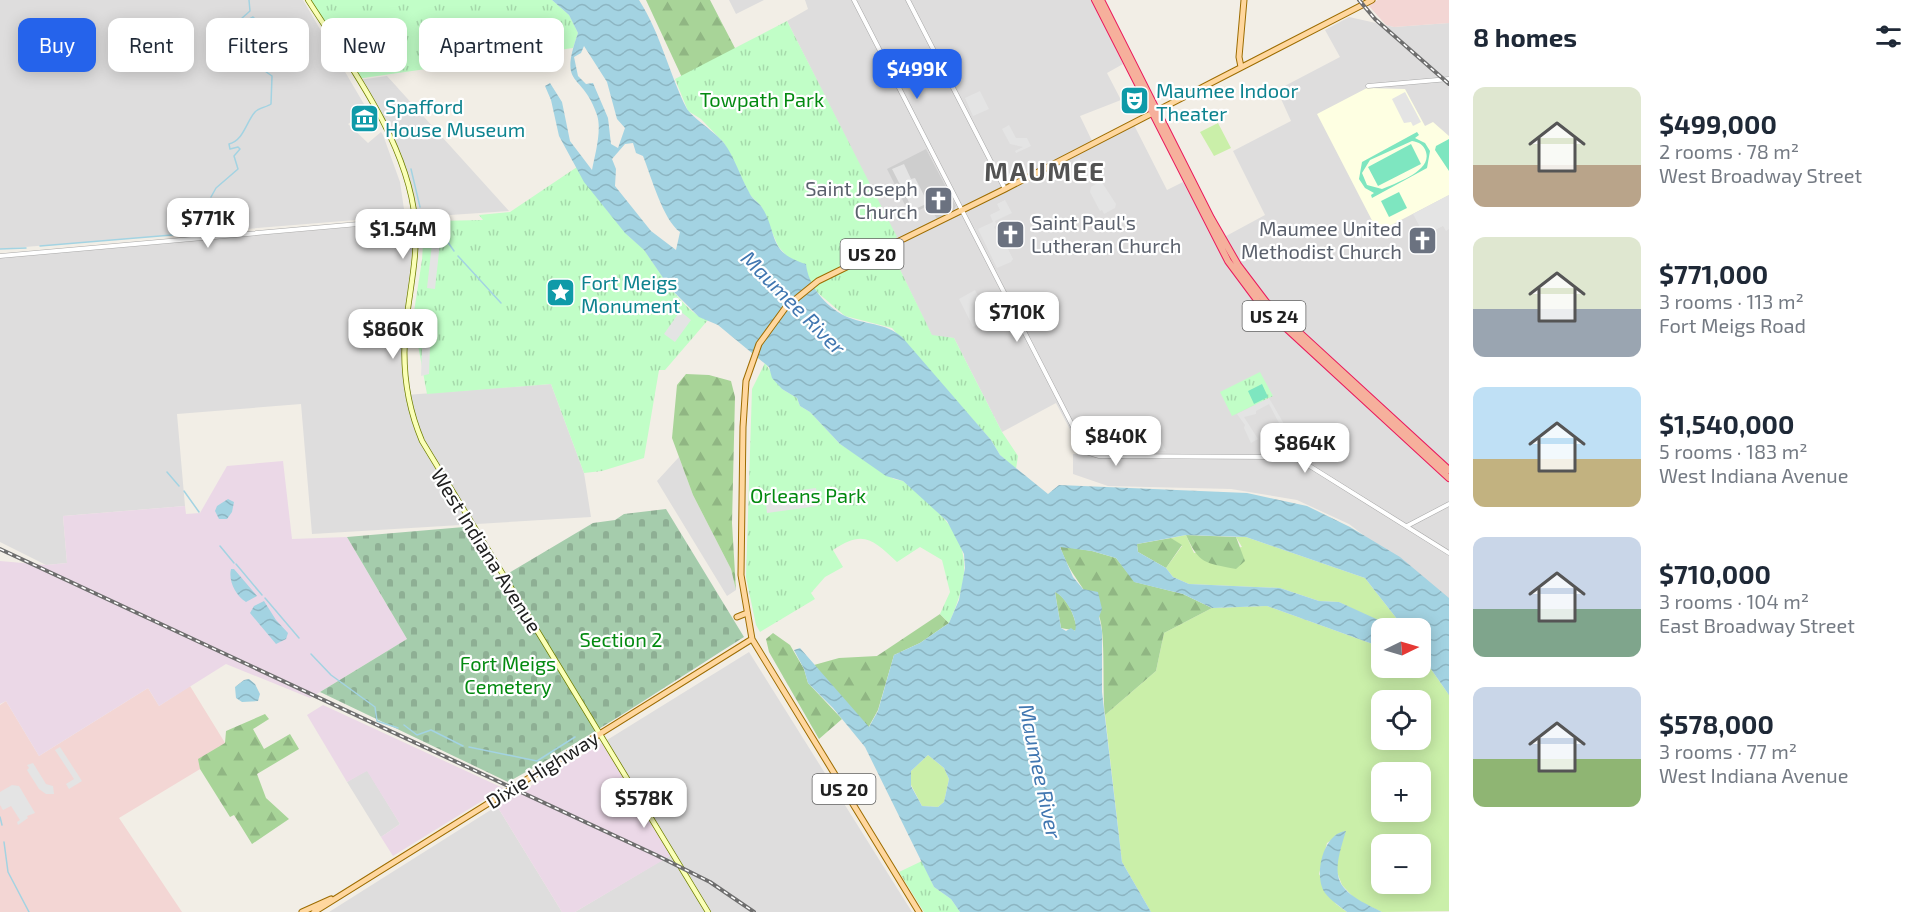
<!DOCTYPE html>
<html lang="en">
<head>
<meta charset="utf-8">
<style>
	:root { --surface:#fff; --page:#f6f6f7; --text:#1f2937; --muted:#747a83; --accent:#2563eb }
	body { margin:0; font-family:"Exo 2",sans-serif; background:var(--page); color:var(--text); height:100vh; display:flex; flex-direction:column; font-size:22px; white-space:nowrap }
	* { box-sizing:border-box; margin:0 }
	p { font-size:20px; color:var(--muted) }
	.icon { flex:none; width:33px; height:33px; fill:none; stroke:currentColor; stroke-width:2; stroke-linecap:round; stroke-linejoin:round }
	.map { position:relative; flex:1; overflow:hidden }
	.drawer { display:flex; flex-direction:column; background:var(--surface); width:480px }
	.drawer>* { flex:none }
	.hud { position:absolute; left:18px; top:18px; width:570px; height:54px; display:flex; gap:12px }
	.needle { width:39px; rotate:85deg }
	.tools { position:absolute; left:1371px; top:618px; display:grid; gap:12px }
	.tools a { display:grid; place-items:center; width:60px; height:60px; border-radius:12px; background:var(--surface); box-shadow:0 3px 15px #0003; font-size:30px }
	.price { position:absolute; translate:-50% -51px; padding:0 14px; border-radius:12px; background:#fff; color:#222; font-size:20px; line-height:39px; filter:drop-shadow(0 2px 3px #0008) }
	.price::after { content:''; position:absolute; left:50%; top:36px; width:18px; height:14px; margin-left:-9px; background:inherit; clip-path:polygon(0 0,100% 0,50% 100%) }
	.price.active { background:var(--accent); color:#fff }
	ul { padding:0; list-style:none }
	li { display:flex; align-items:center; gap:18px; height:150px; padding:0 24px }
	li span { display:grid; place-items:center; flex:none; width:168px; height:120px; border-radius:12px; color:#555 }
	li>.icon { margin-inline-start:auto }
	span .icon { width:72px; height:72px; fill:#fffc; stroke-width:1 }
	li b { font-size:26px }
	h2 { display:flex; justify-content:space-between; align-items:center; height:72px; padding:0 24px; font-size:26px }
	.chip { padding:0 21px; border-radius:12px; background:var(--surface); box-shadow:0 3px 15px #0003; font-size:21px; line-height:54px }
	.chip.active { background:var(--accent); color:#fff }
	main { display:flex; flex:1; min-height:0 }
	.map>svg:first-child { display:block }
	.residential { fill:#dedddd }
	.commercial { fill:#f3d6d4 }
	.industrial { fill:#ebd8e7 }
	.education { fill:#feffe2 }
	.religious { fill:#cecece }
	.grass { fill:#caefa9; fill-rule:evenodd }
	.forest { fill:url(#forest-firs) }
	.cemetery { fill:url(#cemetery-stones) }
	.park { fill:url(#park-tufts) }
	.pitch { fill:#7ee6c0; fill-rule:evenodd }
	.parking { fill:#e4e4e4 }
	.water { fill:url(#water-waves); fill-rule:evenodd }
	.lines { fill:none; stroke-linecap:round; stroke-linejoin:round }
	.stream { stroke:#a3d3e2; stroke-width:1.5 }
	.tertiary-casing { stroke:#a7a7a7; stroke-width:5 }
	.secondary-casing { stroke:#6f7f00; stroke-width:6 }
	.primary-casing { stroke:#9d6c00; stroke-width:7 }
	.trunk-casing { stroke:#ea195d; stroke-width:8 }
	.tertiary { stroke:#fff; stroke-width:4 }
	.secondary { stroke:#faffb7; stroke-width:4.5 }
	.primary { stroke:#ffd79e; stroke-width:5 }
	.trunk { stroke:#f6b09c; stroke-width:6 }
	.rail-casing { stroke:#6e6e6e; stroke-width:4 }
	.rail { stroke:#fff; stroke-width:1.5; stroke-dasharray:4.5; stroke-linecap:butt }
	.labels { text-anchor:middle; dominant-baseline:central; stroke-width:4.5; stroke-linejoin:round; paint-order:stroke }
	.shield { fill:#fff; stroke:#636363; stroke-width:1.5 }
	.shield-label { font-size:18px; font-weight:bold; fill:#202020 }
	.culture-label { font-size:20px; fill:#0d838f; stroke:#fff; text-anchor:start }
	.park-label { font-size:20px; fill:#038a10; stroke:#fff }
	.worship-label { font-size:20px; fill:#5b616d; stroke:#fff; text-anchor:end }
	.street-label { font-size:20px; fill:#202020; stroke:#fff }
	.water-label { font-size:21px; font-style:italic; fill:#4177b1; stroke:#fff }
	.district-label { font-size:26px; font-weight:bold; letter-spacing:1.5px; fill:#535353; stroke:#fff }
</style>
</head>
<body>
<main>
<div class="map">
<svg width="1449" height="912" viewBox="0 0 1449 912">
	<defs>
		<pattern id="forest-firs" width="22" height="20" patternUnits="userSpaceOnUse" patternTransform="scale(1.5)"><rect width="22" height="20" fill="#a8d498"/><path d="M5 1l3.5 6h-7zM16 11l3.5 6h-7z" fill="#90b683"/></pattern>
		<pattern id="cemetery-stones" width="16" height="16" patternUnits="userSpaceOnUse" patternTransform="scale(1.5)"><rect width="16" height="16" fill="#a5ccac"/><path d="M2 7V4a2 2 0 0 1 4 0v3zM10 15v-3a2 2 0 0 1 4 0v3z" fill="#8eaf94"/></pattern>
		<pattern id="park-tufts" width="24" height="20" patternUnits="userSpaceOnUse" patternTransform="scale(1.5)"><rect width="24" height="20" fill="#c1fec7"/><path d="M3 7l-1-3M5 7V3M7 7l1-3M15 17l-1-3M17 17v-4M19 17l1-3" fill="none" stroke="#a6d9ab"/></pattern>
		<pattern id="water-waves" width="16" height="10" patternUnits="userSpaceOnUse" patternTransform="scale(1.5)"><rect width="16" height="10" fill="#a3d3e2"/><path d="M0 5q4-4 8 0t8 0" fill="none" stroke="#8cb5c2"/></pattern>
	</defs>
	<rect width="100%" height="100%" fill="#f2eee6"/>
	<path class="residential" d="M0,0H303L368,111L348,124L368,143L381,132L383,135L400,182L405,216L0,249Z
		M729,0H764L736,14Z
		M805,0H1091L1123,64L1107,73L1121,100L1080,116L1094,145L1134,125L1167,190L1183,182L1215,242L1265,215L1233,151L1291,121L1277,90L1340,57L1325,30L1349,17L1394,27L1449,23V600L1349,524L1297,500L1231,489L1108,486L1073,474V454H1083L1056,403L1002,432L954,338L932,336L887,243L896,237L787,21L808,9Z
		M387,76L509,211L421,217L416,215L411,185L401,153L359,80Z
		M408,222L412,225L413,246L402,337L406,395L551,384L584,473L591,517L312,534L301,404L177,414L185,506L63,516L67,563L46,565L0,542V258Z
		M679,457L693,495L731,569L736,590L727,596L657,481Z
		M749,652L912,912H575L674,853L607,740Z
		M367,770L400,824L381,837L347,782Z
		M497,806L562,912H329Z"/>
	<path class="commercial" d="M1378,0H1449V23L1394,27L1386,25L1368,5Z
		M190,686L230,751L119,818L182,912H0V705L6,701L39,756L148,688L159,706Z"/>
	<path class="industrial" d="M283,461L292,539L347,537L407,639L310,698L226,664L159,706L148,688L39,756L6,701L0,704V561L46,565L67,563L63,516L185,506L186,514L200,513L227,466Z
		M323,705L503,788L393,856L381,837L400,824L367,771L347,782L307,715Z
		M607,740L675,853L575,912H562L497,806Z"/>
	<path class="education" d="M1367,88L1405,89L1425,126L1433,122L1449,136V195L1378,232L1317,114Z"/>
	<path class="religious" d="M926,149L956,206L954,210L937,219L929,205L910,215L887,169Z"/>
	<path class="grass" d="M1218,123L1231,148L1214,156L1200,132Z
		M1186,535L1194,553L1242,547L1236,537H1246L1365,578L1397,619L1401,628L1380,623L1339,602L1319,601L1280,588L1189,584L1173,577L1166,568L1182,546L1171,538Z
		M1267,606L1381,647L1382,668H1420L1421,658L1424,659L1449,695V911L1382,912L1356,900L1342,885L1335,867L1345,831L1327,843L1319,874L1336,904L1347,912H1151L1122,862L1105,715L1156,671L1164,633L1212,608ZM1382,700H1420V740H1382ZM1382,772H1420V812H1382ZM1382,844H1420V884H1382Z
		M928,755L944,768L949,779L944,802L938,807L922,806L911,785V771Z"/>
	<path class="forest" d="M646,0H710L737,52L685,84Z
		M686,374L709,375L731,381L735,397L732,523L736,590L731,569L693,495L672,438L677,385Z
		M1186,535L1236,537L1245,561L1236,569C1205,563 1199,564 1186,535Z
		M1171,538L1182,545L1166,568L1138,552L1137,544Z
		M1060,546L1092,551L1116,558L1135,582L1183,594L1212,608L1164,633L1156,671L1105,715C1102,691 1106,633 1099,616C1088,591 1068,573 1060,546Z
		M1055,592C1067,597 1076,618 1077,631L1061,628Z
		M940,614L949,623L920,643L894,655L878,710L868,728L814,665L839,658L877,656Z
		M773,633L790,645L804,669L808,683L842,719L819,739L769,652L766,639Z
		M265,714L269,719L253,729L264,749L290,734L299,749L257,774L266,798L289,819L252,844L234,815L230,817L200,769L198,759L225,743L226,731Z"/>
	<path class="cemetery" d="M666,509L744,637C666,686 589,738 508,782L320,692L407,639L347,537L464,527L497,580L593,523L615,520L624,514Z"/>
	<path class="park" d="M308,0H552L569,15L578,33L573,48L356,79Z
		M787,21L897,237L887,243L932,335L954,338L1002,432L1018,456L1016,469L1000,455L991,440L892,328L845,316L818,293L778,246L761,206L750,195L724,143L701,119L688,111L675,79Z
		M577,167C591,191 609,213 627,234C631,240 640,244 644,250C658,269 684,314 708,320L665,370H659L644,458L602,471L584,473L551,384L427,394L413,318L422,260L424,227L434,221L483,220L479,215L510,212Z
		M765,363L782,389L797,398L800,406L810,412L840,444L894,479L903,481C959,527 982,551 949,623L940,614L950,592L942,560L920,547L897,562C873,540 864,529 833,550L843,567L825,577L811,593L815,599L760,632L756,625L746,577L752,389Z
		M1260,372L1273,396L1232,416L1220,392Z
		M922,861L934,887L951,899L960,912H924L899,872Z"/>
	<path class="pitch" d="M1417,132L1419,135L1415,138L1425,143L1430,151L1427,168L1372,198L1371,195L1374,193L1365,188L1359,179L1362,162ZM1412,141C1419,142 1424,145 1426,152C1432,171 1396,183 1382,189L1367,185L1362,173L1370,160Z
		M1449,139V171L1435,150L1436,146Z
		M1411,144L1421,164L1378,186L1368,167Z
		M1399,192L1407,208L1389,217L1381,201Z
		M1262,384L1268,397L1254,404L1248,391Z"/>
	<path class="parking" d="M980,91L989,109L973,116L965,98Z
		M1405,92L1421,122L1413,126L1411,122L1404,123L1392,99Z
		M1009,125L1016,138H1027L1031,146L1016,153L1015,151L1023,147L1010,144L1002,129Z
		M1080,157L1083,169L1093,163L1100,175L1087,182L1084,173L1078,169L1073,161Z
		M904,164L911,179L915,178L928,203L913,210L892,169Z
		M1101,181L1116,204L1115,208L1104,214L1102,210L1100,211L1090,192L1091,187Z
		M1449,195V229L1446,231L1443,226L1427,234L1422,231L1413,214Z
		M1005,200L1012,213L995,221L997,225L994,227L1003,240L999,241L1001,244L1005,243L1013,259L1011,262L997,268L978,229L993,222L990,215L1000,210L997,204Z
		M440,242L435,289L427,288L432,244Z
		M975,290L987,314L983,317L984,321L973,327L959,299Z
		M680,311L691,320L675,342L664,334Z
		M423,318L431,319L429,374L421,376Z
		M1269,398L1284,424L1279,423L1269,404L1256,411V414L1244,417L1258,439L1251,443L1244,428L1245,425L1237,414Z
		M1154,427L1166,451H1159L1158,446L1150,444L1147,438L1139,442L1136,437Z
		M816,488L818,506L767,513L765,495Z
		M60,747L82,781L69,789L66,784L74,779L55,750Z
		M33,763L46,784L53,786L54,794H46L39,789L27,770L29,768L27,765Z
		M12,785L19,786L35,813L27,816L28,818L18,825L17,822L20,820L11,806L3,810L0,805V792Z"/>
	<path class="water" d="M552,0H639C661,34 669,74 687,109C692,117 716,133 724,143C735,158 740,176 749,192C751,198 757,201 761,206C779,233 766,252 806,264C808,285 825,306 845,316C864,325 885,322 902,337L991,440L1000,455L1048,494L1059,485L1247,493L1307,506L1350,527L1400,557L1449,598V695L1424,659L1421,658L1420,628H1401L1397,619L1365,578L1246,537L1186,535L1137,544L1138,552L1166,568L1173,577L1189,584L1280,588L1319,601L1339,602L1396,628H1382L1381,647L1267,606L1212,608L1183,594L1134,582L1116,558L1092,551L1060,547L1073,577L1083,589L1098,592L1102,609L1099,617L1102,631V692L1122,862L1151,912H960L951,899L934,887L865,747L833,708L808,683L804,669L794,650L800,648L869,727L878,711L894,655L920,643L949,623L959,600L965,568L964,554L947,521L903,481L886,476L840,444L810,412L800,406L797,398L782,389L772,378L769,367L718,325L699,317L670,288L644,250L625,233L584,182L559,136L551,100L545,86L550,83L562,102L570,141L592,170C595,155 602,130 597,115C582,70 558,90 578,33L569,15ZM584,46L607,82L617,119L625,128L618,148L611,144L608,118L593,83L586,84L578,76L574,57L581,53ZM633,143L636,153L643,156C651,176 663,220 680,232L676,250L651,231L615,186L616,169L612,159L625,144ZM1055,592C1066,597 1079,621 1075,631L1071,628L1066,631L1061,628ZM928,755L944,768L949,779L944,802L938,807L922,806L911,786V771Z
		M228,499L234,502L232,512L227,519H219L215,511L217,506Z
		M231,569H234L257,596L246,602C236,596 228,581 231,569Z
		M264,601L276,620L288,633L286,639L276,644L250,613L254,606Z
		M244,680L249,679L255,684L260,694L258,701L242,702L236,698L235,687Z
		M1346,831C1330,881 1334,889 1382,912H1347C1340,906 1331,901 1325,893C1313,876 1323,833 1346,831Z"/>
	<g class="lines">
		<path class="stream" d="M411,169L420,207
			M211,197L216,188L238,169L234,156L240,149L238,147L230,149L229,144C244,140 246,122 255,112C258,108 267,107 271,104L272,76L262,69L265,56L254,45L258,39L256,32L259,23L253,17L244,22L241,19L250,11L249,0
			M433,221L454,251
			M40,246L196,233L212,226L208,214
			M0,249L26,248
			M458,256L501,303
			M167,472L179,486
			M184,491L199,512
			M220,546L234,563
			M236,564L262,595
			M265,598L299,638
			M311,654L331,675L375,707L377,721L398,728
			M404,725L417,735L431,730L463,746
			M469,747L537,761L575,737
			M0,817L2,825
			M4,842L8,872L29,912"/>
		<defs>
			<path id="tertiary" d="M854,0L1086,452L1099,456L1282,457L1300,460L1449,553
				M908,0L1005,189
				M1368,86L1449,79
				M0,256L415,219
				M1407,526L1449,504"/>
			<path id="secondary" d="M308,0C349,64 408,143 415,220C418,252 411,284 407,316C401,359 405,401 422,441L708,912"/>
			<path id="primary" d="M1241,67L1239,57L1244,0
				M737,617L747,613
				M302,912L331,899
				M314,912L752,639
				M919,912L752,639L741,575L743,427L746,381L759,344L786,307L818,281L1005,189L1372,0"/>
			<path id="trunk" d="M1095,0L1228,261L1260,304L1449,478
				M1101,0L1211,218L1238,265L1266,302L1449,470"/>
		</defs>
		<use href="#tertiary" class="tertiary-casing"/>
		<use href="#secondary" class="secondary-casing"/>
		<use href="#primary" class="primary-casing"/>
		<use href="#trunk" class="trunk-casing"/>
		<use href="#tertiary" class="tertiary"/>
		<use href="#secondary" class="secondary"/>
		<use href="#primary" class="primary"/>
		<use href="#trunk" class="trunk"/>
		<defs>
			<path id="rail" d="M1359,0L1375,19L1449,84
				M0,549L656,855L710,882L754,912"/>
		</defs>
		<use href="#rail" class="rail-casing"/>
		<use href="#rail" class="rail"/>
	</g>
	<defs>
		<symbol id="theatre-square" viewBox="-11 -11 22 22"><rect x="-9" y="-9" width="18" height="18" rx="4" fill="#0f9aa8" stroke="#fff"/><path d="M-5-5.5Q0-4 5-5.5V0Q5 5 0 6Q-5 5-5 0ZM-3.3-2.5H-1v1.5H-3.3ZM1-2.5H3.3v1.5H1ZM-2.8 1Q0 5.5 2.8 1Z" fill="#fff"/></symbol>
		<symbol id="museum-square" viewBox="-11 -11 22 22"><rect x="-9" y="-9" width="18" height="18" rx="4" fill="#0f9aa8" stroke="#fff"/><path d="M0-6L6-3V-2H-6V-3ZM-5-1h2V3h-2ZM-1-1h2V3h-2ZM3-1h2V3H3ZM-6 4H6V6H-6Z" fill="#fff"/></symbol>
		<symbol id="church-square" viewBox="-11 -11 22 22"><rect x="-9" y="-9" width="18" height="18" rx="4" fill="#6b7280" stroke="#fff"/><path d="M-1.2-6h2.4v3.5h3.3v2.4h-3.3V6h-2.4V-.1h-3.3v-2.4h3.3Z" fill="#fff"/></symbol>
		<symbol id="sight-square" viewBox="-11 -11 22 22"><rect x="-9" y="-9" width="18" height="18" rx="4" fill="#0f9aa8" stroke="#fff"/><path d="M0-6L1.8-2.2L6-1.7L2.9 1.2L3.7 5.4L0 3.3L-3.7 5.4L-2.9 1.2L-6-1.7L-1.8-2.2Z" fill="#fff"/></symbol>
	</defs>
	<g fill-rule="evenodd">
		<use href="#theatre-square" x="1118" y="84" width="33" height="33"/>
		<use href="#museum-square" x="348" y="102" width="33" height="33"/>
		<use href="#church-square" x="922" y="184" width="33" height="33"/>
		<use href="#church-square" x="994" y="218" width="33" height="33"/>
		<use href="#church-square" x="1406" y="224" width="33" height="33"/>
		<use href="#sight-square" x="544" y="276" width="33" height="33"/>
	</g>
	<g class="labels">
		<g class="shield">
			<rect x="840.5" y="239" width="63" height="30" rx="4.5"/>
			<rect x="1242.5" y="301" width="63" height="30" rx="4.5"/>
			<rect x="812.5" y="774" width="63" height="30" rx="4.5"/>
		</g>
		<g class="shield-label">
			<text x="872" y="254">US 20</text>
			<text x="1274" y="316">US 24</text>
			<text x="844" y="789">US 20</text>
		</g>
		<g class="culture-label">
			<text x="1156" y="90">Maumee Indoor<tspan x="1156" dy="23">Theater</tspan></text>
			<text x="385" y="106">Spafford<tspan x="385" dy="23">House Museum</tspan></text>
			<text x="581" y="282">Fort Meigs<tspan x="581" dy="23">Monument</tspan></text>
		</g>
		<g class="park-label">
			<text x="762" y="99">Towpath Park</text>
			<text x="808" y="495">Orleans Park</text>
			<text x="621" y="639">Section 2</text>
			<text x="508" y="663">Fort Meigs<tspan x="508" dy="23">Cemetery</tspan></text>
		</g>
		<g class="worship-label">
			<text x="918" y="188">Saint Joseph<tspan x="918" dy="23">Church</tspan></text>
			<text x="1031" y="222" text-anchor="start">Saint Paul's<tspan x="1031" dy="23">Lutheran Church</tspan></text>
			<text x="1402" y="228">Maumee United<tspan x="1402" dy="23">Methodist Church</tspan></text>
		</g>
		<g class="street-label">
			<text transform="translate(487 550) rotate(58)">West Indiana Avenue</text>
			<text transform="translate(542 769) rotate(-32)">Dixie Highway</text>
		</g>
		<g class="water-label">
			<text transform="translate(794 302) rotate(45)">Maumee River</text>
			<text transform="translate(1041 771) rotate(78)">Maumee River</text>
		</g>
		<g class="district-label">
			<text x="1045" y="170">MAUMEE</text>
		</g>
	</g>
</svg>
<div class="tools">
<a><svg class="needle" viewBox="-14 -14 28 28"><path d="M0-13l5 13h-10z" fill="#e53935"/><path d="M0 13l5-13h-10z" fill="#747a83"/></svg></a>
<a><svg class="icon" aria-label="locate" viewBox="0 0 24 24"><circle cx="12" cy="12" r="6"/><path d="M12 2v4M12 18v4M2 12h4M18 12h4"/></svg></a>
<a>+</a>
<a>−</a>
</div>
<b class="price active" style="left:917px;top:100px">$499K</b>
<b class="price" style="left:208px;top:249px">$771K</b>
<b class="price" style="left:403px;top:260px">$1.54M</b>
<b class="price" style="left:1017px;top:343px">$710K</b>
<b class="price" style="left:393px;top:360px">$860K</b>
<b class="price" style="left:1116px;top:467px">$840K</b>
<b class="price" style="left:1305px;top:474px">$864K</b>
<b class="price" style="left:644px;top:829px">$578K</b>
<div class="hud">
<a class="chip active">Buy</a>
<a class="chip">Rent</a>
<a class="chip">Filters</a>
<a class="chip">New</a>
<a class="chip">Apartment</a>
</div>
</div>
<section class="drawer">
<h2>8 homes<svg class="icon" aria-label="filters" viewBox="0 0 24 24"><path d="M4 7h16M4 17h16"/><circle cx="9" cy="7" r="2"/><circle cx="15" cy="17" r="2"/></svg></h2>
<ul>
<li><span style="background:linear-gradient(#dfe7d0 65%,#b9a48a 0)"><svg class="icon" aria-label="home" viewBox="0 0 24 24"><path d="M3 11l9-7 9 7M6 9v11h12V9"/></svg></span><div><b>$499,000</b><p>2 rooms · 78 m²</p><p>West Broadway Street</p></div></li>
<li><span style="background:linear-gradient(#dfe7d0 60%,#9aa5b1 0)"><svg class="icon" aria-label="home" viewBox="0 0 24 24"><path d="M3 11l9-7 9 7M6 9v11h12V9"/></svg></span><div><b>$771,000</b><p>3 rooms · 113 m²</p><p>Fort Meigs Road</p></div></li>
<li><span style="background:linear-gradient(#bfe0f5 60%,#c2b280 0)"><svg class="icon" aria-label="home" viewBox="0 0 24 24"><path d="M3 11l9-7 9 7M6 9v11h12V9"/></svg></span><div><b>$1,540,000</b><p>5 rooms · 183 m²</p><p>West Indiana Avenue</p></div></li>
<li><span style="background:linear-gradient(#c9d6e8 60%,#7fa58c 0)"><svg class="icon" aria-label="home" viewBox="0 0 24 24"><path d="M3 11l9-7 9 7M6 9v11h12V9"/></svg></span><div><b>$710,000</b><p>3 rooms · 104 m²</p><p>East Broadway Street</p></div></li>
<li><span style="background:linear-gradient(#c9d6e8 60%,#8fb573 0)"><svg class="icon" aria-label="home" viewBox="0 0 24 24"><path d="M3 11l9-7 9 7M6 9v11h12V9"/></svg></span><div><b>$578,000</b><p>3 rooms · 77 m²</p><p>West Indiana Avenue</p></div></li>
</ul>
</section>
</main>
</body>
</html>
